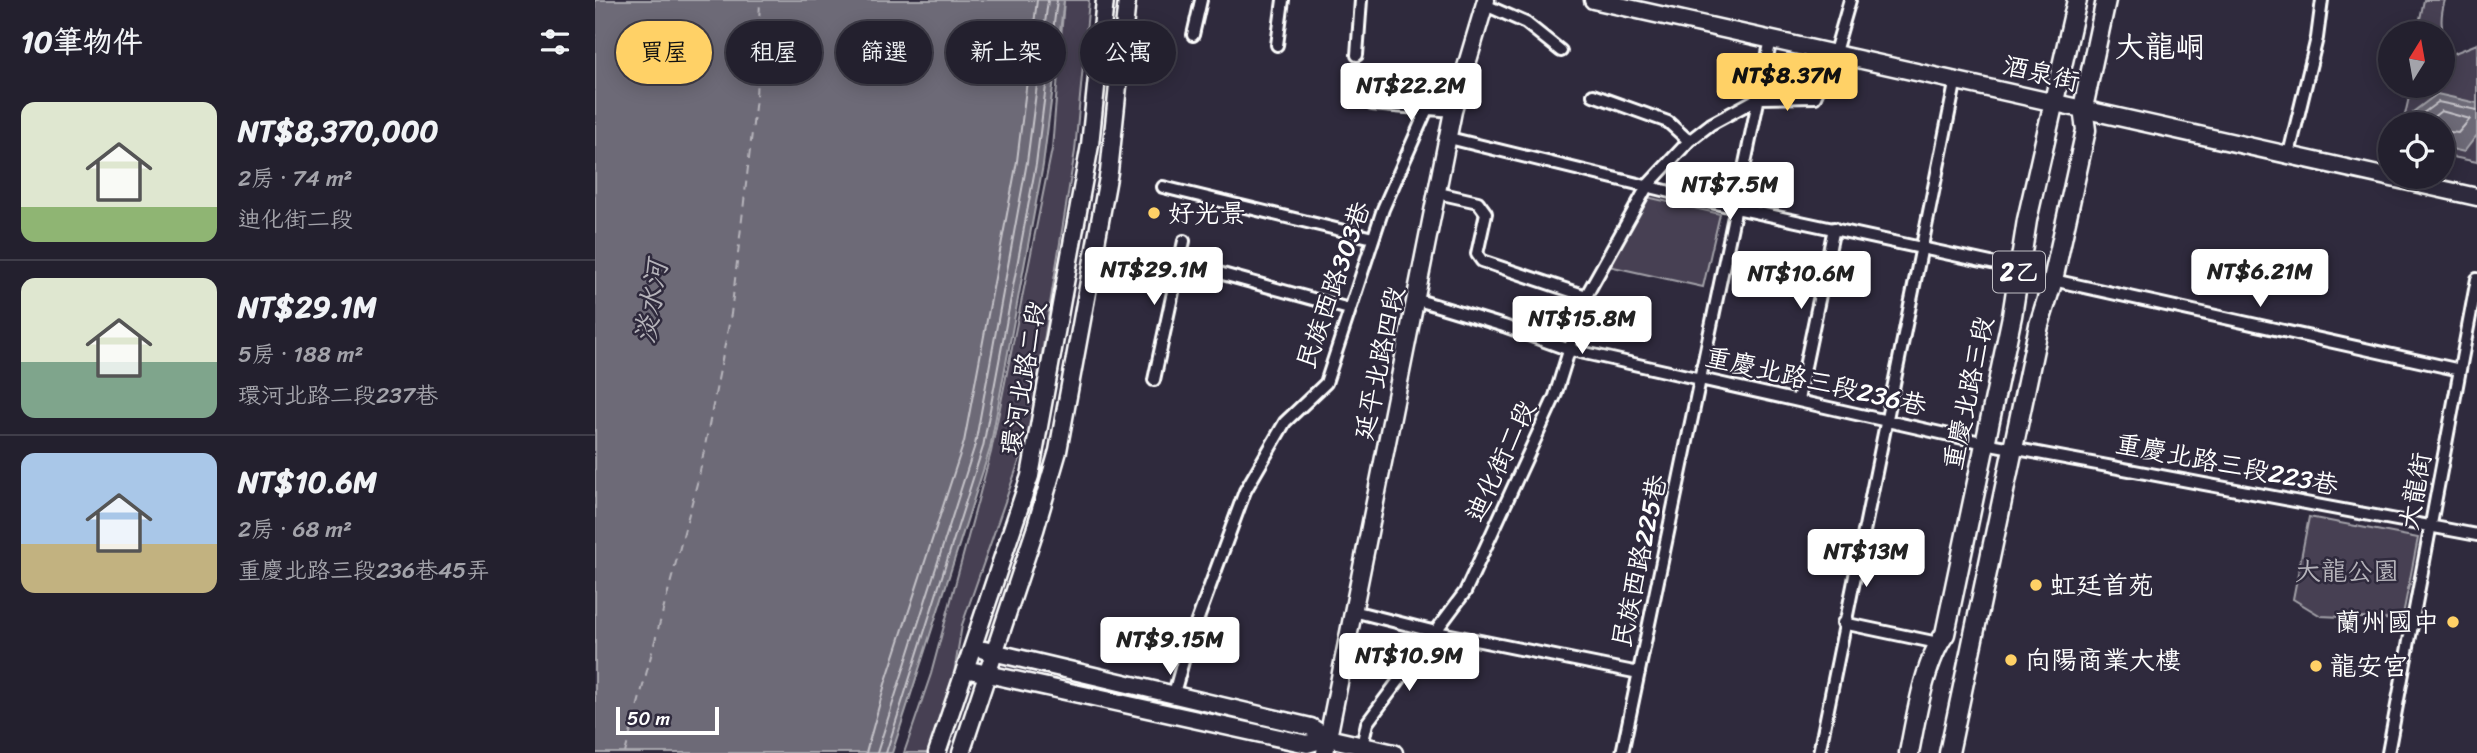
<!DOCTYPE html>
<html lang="zh-TW">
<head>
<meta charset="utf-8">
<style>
	:root { --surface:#23202e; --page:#2f2d3a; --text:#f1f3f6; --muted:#a3a3aa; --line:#403e4a; --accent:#ffd166 }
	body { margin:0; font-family:Sriracha,"LXGW WenKai TC",sans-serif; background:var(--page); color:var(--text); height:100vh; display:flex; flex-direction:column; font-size:26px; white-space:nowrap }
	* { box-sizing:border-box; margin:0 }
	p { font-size:23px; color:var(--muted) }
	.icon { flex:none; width:38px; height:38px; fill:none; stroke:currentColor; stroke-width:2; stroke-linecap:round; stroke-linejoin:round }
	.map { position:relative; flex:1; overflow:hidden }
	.side { display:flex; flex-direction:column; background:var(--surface); width:595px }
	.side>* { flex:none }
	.banner { position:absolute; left:21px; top:21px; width:665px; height:63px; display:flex; gap:14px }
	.needle { width:46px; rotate:11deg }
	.buttons { position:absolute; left:1783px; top:21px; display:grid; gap:14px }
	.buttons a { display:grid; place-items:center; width:77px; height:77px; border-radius:50%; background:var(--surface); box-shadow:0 4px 18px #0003,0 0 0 2px var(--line); font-size:35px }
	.scale { position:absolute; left:21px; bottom:18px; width:103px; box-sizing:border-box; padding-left:7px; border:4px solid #fff; border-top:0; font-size:19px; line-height:24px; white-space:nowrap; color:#fff; -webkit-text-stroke:5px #2f2a3d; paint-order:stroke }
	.price { position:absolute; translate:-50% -60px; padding:0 16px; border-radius:7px; background:#fff; color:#222; font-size:23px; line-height:46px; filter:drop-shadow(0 2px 4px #0008) }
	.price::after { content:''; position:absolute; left:50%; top:42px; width:21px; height:16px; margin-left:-10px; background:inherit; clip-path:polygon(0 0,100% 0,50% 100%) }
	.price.active { background:var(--accent); color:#111 }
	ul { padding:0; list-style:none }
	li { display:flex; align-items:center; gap:21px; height:175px; padding:0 21px }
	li+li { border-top:2px solid var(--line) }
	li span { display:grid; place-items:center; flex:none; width:196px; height:140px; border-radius:14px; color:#555 }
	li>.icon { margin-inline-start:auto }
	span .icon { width:84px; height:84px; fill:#fffc; stroke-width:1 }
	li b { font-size:30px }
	h2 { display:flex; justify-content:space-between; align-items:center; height:84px; padding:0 21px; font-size:30px }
	.chip { padding:0 24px; border-radius:32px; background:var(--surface); box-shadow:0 4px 18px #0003,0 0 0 2px var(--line); font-size:24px; line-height:63px }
	.chip.active { background:var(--accent); color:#111 }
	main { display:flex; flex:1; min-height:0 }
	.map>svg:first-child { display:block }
	.green { fill:#464152; stroke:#a2a0a8; stroke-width:2 }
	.water { fill:#6d6a77; stroke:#a7a6ad; stroke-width:2 }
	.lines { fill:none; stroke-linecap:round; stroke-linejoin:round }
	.shore { stroke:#c5c3c9; stroke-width:2 }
	.ferry { stroke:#b6b4bb; stroke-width:2; stroke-dasharray:9 7; stroke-linecap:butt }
	.street-casing { stroke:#fff; stroke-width:16 }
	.secondary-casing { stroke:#fff; stroke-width:21 }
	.primary-casing { stroke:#fff; stroke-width:23 }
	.street { stroke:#2f2a3d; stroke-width:10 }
	.secondary { stroke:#2f2a3d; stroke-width:16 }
	.primary { stroke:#2f2a3d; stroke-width:18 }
	.poi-dot { fill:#ffd166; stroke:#2f2a3d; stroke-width:2.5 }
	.labels { text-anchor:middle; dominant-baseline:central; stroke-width:5; stroke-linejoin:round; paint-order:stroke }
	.shield { fill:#2f2a3d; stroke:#c1bfc5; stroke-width:2 }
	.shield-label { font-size:24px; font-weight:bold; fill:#fff }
	.street-label { font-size:26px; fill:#fff; stroke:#2f2a3d }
	.poi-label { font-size:26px; fill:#fff; stroke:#2f2a3d; text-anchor:start }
	.park-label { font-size:26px; fill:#b5b3ba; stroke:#2f2a3d }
	.water-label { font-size:28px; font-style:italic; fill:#b6b4bb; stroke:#2f2a3d }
	.quarter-label { font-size:30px; fill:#fff; stroke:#2f2a3d }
</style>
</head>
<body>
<main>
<section class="side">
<h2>10筆物件<svg class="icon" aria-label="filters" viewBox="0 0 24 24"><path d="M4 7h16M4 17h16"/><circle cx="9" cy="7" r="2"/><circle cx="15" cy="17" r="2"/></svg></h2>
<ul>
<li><span style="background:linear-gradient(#dfe7d0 75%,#8fb573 0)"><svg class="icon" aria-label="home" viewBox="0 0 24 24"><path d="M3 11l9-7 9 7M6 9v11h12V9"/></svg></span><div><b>NT$8,370,000</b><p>2房 · 74 m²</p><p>迪化街二段</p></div></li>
<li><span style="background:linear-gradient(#dfe7d0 60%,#7fa58c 0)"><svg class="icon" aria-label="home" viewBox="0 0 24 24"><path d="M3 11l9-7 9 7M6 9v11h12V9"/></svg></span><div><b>NT$29.1M</b><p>5房 · 188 m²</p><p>環河北路二段237巷</p></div></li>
<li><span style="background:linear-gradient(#a9c7e8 65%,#c2b280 0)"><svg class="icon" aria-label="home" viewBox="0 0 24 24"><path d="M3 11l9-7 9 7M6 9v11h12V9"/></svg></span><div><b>NT$10.6M</b><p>2房 · 68 m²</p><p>重慶北路三段236巷45弄</p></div></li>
</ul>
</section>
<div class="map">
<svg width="1882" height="753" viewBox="0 0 1882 753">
	<rect width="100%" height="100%" fill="#2f2a3d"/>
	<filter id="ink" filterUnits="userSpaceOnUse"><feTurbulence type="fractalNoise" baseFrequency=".0143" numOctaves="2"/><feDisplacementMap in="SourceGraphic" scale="14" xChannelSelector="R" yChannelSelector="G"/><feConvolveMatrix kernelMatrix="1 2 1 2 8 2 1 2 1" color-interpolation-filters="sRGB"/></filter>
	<g filter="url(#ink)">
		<path class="green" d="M469,0H494L480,151L434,433L367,625L357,686L337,753H309L336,674L396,452L457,149Z
			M1829,0H1850C1844,19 1846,38 1857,54L1882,44V162L1848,155V124H1808L1814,97L1809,96L1811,86H1848V33H1822Z
			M1052,197L1125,214L1108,287L1014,266Z
			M1714,517L1823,538L1807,620L1726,616L1698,599Z"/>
		<path class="water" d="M0,0H469L448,165L395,449L297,753H0Z
			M1842,94L1882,103V135L1869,152L1848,147V124H1821L1818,112Z"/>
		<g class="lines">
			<path class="shore" d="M1828,124L1827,114L1843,102L1882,110
				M1837,124V118L1846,111L1875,119L1863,133L1848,131
				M271,753L290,684L369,442L422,161L442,0
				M282,753L380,445L432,162L453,0
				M291,753L388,447L441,164L462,0"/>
			<path class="ferry" d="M30,753L104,476L136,314L161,98L165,0"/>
			<defs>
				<path id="street" d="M888,4L931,23L966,51
					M598,35L606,0
					M682,45L688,0
					M762,55L766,0
					M998,95L1073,122L1094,141
					M777,104L858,111
					M854,138L1141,208L1424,269
					M1694,154L1722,38L1727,0
					M568,187L778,238
					M843,193L883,202L891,213L882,254L887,261L991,296
					M584,262L754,309
					M1458,280L1865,370
					M823,300L909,326L972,349L1390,443L1882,535
					M559,380L589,241
					M1203,400L1239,228
					M758,611L841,632L1044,673
					M1248,623L1343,643
					M578,697L590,654L650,491L690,422L731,383L788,209L832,109
					M767,746L772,723L870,592L960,396L991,296L1053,185L1094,141L1116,124L1164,98L1220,97L1240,52L1255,0
					M1027,753L1176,39
					M1224,753L1361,79
					M1793,753L1882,279"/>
				<path id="secondary" d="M998,0L1882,197
					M389,650L716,727L733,738L799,753
					M370,669L712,744L733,738
					M342,753L435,476L495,145L510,0
					M366,753L440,530L463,451L514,172L532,0
					M730,753L858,111L891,0"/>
				<path id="primary" d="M1314,753C1321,718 1329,663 1350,634L1417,316L1432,220L1482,0
					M1354,753L1444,325L1458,280L1491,130L1488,108L1511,0"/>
			</defs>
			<use href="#street" class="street-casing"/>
			<use href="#secondary" class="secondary-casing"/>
			<use href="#primary" class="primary-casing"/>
			<use href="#street" class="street"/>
			<use href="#secondary" class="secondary"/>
			<use href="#primary" class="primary"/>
		</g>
	</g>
	<g class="poi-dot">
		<circle cx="559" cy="213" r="7"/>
		<circle cx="1441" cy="585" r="7"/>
		<circle cx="1858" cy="622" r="7"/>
		<circle cx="1416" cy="660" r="7"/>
		<circle cx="1721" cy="666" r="7"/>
	</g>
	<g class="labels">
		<rect class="shield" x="1398" y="251.5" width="52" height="41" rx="5"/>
		<g class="shield-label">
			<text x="1424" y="272">2乙</text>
		</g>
		<g class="street-label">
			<text transform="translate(1446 73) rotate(13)">酒泉街</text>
			<text transform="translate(738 285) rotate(-71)">民族西路303巷</text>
			<text transform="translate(784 363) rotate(-78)">延平北路四段</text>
			<text transform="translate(428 378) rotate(-80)">環河北路二段</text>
			<text transform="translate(1221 381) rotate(13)">重慶北路三段236巷</text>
			<text transform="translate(1373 393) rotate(-78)">重慶北路三段</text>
			<text transform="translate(905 461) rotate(-65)">迪化街二段</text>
			<text transform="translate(1632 464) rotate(11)">重慶北路三段223巷</text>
			<text transform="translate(1820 491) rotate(-80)">大龍街</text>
			<text transform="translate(1044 561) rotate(-78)">民族西路225巷</text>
		</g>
		<g class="poi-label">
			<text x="573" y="213">好光景</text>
			<text x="1455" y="585">虹廷首苑</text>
			<text x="1844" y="622" text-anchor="end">蘭州國中</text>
			<text x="1430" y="660">向陽商業大樓</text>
			<text x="1735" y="666">龍安宮</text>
		</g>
		<g class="park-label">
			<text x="1752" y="571">大龍公園</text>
		</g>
		<g class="water-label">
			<text transform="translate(56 302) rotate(-81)">淡水河</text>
		</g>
		<g class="quarter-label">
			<text x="1565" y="47">大龍峒</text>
		</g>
	</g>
</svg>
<div class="buttons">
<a><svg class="needle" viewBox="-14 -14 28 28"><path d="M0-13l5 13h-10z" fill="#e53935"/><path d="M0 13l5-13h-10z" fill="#a3a3aa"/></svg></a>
<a><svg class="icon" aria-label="locate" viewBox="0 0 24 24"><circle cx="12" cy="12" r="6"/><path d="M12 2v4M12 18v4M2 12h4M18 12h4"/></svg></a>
</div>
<div class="scale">50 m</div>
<b class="price active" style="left:1192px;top:113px">NT$8.37M</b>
<b class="price" style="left:816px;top:123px">NT$22.2M</b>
<b class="price" style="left:1135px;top:222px">NT$7.5M</b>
<b class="price" style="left:559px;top:307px">NT$29.1M</b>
<b class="price" style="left:1665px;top:309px">NT$6.21M</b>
<b class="price" style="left:1206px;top:311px">NT$10.6M</b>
<b class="price" style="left:987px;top:356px">NT$15.8M</b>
<b class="price" style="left:1271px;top:589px">NT$13M</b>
<b class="price" style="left:575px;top:677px">NT$9.15M</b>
<b class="price" style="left:814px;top:693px">NT$10.9M</b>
<div class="banner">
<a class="chip active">買屋</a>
<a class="chip">租屋</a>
<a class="chip">篩選</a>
<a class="chip">新上架</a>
<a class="chip">公寓</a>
</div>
</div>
</main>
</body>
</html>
